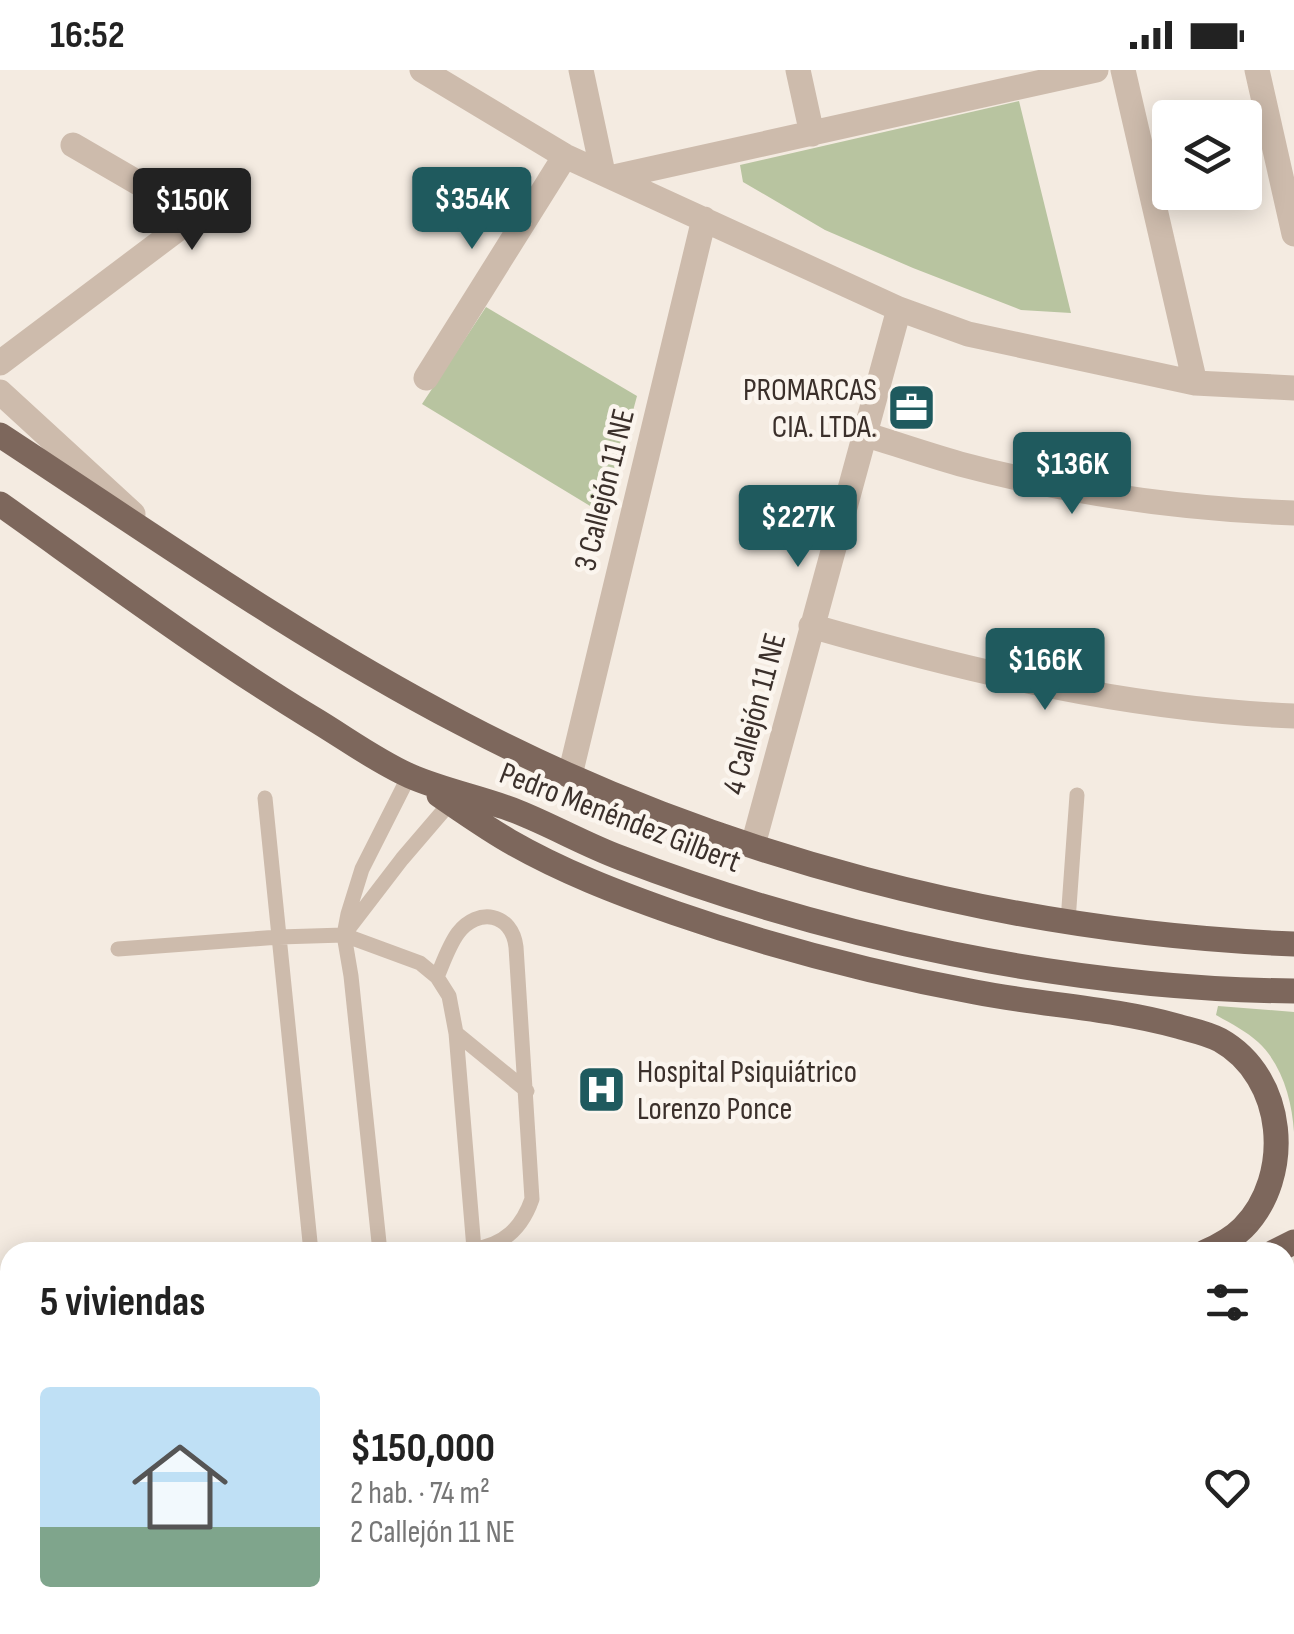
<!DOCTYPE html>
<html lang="es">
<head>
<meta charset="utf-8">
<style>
	:root { --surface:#fff; --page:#f6f6f6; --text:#222; --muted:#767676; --accent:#1f5a5e }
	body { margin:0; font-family:"Sofia Sans Condensed",sans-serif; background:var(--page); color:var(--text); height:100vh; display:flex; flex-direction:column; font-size:38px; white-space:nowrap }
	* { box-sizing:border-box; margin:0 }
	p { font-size:32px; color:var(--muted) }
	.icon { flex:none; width:55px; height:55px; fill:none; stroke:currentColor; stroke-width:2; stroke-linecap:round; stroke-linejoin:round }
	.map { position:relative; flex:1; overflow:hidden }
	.drawer { position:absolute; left:0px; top:1172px; width:1295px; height:392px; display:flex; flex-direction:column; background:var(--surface); border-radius:30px 30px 0 0; box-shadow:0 5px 25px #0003 }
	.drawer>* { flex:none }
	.controls { position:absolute; left:1152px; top:30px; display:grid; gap:20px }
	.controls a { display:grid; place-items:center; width:110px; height:110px; border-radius:10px; background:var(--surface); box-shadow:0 5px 25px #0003; font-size:50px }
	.price { position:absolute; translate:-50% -85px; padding:0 22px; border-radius:10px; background:var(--accent); color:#fff; font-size:32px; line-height:65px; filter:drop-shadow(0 2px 5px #0008) }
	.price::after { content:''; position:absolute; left:50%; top:60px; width:30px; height:22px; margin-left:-15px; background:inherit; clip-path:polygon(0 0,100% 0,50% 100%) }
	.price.on { background:#222; color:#fff }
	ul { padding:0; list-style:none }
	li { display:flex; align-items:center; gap:30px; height:250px; padding:0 40px }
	li span { display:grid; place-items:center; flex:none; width:280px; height:200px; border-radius:10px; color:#555 }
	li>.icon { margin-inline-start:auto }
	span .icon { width:120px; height:120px; fill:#fffc; stroke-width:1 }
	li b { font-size:42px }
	h2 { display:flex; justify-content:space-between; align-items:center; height:120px; padding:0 40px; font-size:42px }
	.status { display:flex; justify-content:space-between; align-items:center; height:70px; padding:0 50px; background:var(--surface); direction:ltr }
	.status svg { height:28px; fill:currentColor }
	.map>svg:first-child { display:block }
	.green { fill:#b8c4a0 }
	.building { fill:#c8694b }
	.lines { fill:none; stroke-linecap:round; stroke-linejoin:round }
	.service { stroke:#cdbbac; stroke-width:15 }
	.minor { stroke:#cdbbac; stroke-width:25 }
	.tertiary { stroke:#cdbbac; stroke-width:25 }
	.primary { stroke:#7d675c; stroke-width:25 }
	.labels { text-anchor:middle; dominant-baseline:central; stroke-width:9; stroke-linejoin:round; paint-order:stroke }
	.poi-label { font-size:32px; fill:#3b302b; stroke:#fbf5ee; text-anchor:end }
	.street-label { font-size:32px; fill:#3b302b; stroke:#fbf5ee }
</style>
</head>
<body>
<div class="status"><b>16:52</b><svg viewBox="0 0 49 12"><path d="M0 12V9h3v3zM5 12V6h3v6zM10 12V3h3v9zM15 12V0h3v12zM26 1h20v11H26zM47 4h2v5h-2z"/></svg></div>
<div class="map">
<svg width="1294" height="1564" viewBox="0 0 1294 1564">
	<rect width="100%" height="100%" fill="#f4ebe1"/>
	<path class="green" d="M1019,31L1071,243L1021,240L913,198L825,160L743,112L740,95Z
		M486,237L637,326L605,445L422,334Z
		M1218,936L1294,942V1062C1292,1030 1282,994 1258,972C1246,961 1230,953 1216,945Z"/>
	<path class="building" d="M1156,1555H1199V1556L1175,1564H1159Z"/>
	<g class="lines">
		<path class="service" d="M265,728L311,1182
			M1068,851L1077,725
			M346,862L402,789L450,733
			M118,879L279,867L344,865L420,893L437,907L449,926L456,963L474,1179L442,1182
			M437,907C443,893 449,875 458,863C478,837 512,843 516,877L532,1129C522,1158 504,1175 474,1179
			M456,963L527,1021
			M380,1182L351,906L344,865L348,844L362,799L409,706
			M0,1235H10
			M1115,1555L1117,1564"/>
		<path class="minor" d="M422,0L565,86L899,239L968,264L1195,313L1294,318
			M581,0L603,103
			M798,0L812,64
			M1123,0L1195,313
			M1257,0L1294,164
			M614,107L1096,0
			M0,293L178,159L182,148L178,136L73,75
			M426,308L565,86
			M864,364C896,374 928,385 960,394C1069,423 1182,439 1294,443
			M811,556C968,601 1130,640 1294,646
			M570,705L704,149
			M753,775L899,239
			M891,1555L906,1564
			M983,1555L985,1564"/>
		<path class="tertiary" d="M0,322L133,444
			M728,1564L738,1555
			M814,1564L840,1555"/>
		<path class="primary" d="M0,365C151,464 300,569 461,653C713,786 1009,863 1294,874
			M0,434C103,507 204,582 312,648C344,667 376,691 410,706C444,721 483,728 518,742C553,756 586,775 621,788C830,868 1071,919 1294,921
			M439,725C462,741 485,757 509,771C561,801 618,823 675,843C773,877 873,903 975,922C1042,935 1112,938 1177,956C1191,960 1207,963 1220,970C1286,1007 1294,1106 1243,1158C1232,1169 1219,1176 1205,1182
			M1274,1182L1294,1172
			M1285,1247L1294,1242
			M0,1553L10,1552
			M593,1555L602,1564
			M146,1564L175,1555
			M376,1564L441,1555"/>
	</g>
	<defs>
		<symbol id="office-square" viewBox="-11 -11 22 22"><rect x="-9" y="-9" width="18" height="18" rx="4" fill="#1f5a5e" stroke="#fbf5ee"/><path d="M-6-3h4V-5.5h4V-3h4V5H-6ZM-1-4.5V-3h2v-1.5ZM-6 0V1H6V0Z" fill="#fff"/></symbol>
		<symbol id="hospital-square" viewBox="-11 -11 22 22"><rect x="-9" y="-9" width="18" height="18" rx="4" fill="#1f5a5e" stroke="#fbf5ee"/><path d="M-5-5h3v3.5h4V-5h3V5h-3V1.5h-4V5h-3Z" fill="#fff"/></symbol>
	</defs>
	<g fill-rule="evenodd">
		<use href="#office-square" x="884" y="310" width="55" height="55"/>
		<use href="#hospital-square" x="574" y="992" width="55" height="55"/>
	</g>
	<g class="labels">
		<g class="poi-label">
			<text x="877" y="320">PROMARCAS<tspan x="877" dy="37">CIA. LTDA.</tspan></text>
			<text x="637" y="1002" text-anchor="start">Hospital Psiquiátrico<tspan x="637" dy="37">Lorenzo Ponce</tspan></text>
		</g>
		<g class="street-label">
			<text transform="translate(605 420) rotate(-76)">3 Callejón 11 NE</text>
			<text transform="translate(755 644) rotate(-75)">4 Callejón 11 NE</text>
			<text transform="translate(620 748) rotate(21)">Pedro Menéndez Gilbert</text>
		</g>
	</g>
</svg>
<div class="controls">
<a><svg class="icon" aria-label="layers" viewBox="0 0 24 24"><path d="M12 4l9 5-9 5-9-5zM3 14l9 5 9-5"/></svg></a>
</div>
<b class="price" style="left:472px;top:182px">$354K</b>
<b class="price on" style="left:192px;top:183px">$150K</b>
<b class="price" style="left:1072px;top:447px">$136K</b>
<b class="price" style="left:798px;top:500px">$227K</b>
<b class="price" style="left:1045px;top:643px">$166K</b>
<section class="drawer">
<h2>5 viviendas<svg class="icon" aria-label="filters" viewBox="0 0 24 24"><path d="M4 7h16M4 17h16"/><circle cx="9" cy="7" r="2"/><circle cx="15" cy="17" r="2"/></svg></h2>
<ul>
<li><span style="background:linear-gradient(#bfe0f5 70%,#7fa58c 0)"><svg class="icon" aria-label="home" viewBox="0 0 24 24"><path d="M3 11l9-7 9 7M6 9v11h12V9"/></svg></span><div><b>$150,000</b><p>2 hab. · 74 m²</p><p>2 Callejón 11 NE</p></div><svg class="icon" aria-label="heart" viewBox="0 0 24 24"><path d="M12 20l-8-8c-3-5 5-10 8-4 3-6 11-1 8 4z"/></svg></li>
</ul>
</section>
</div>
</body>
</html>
